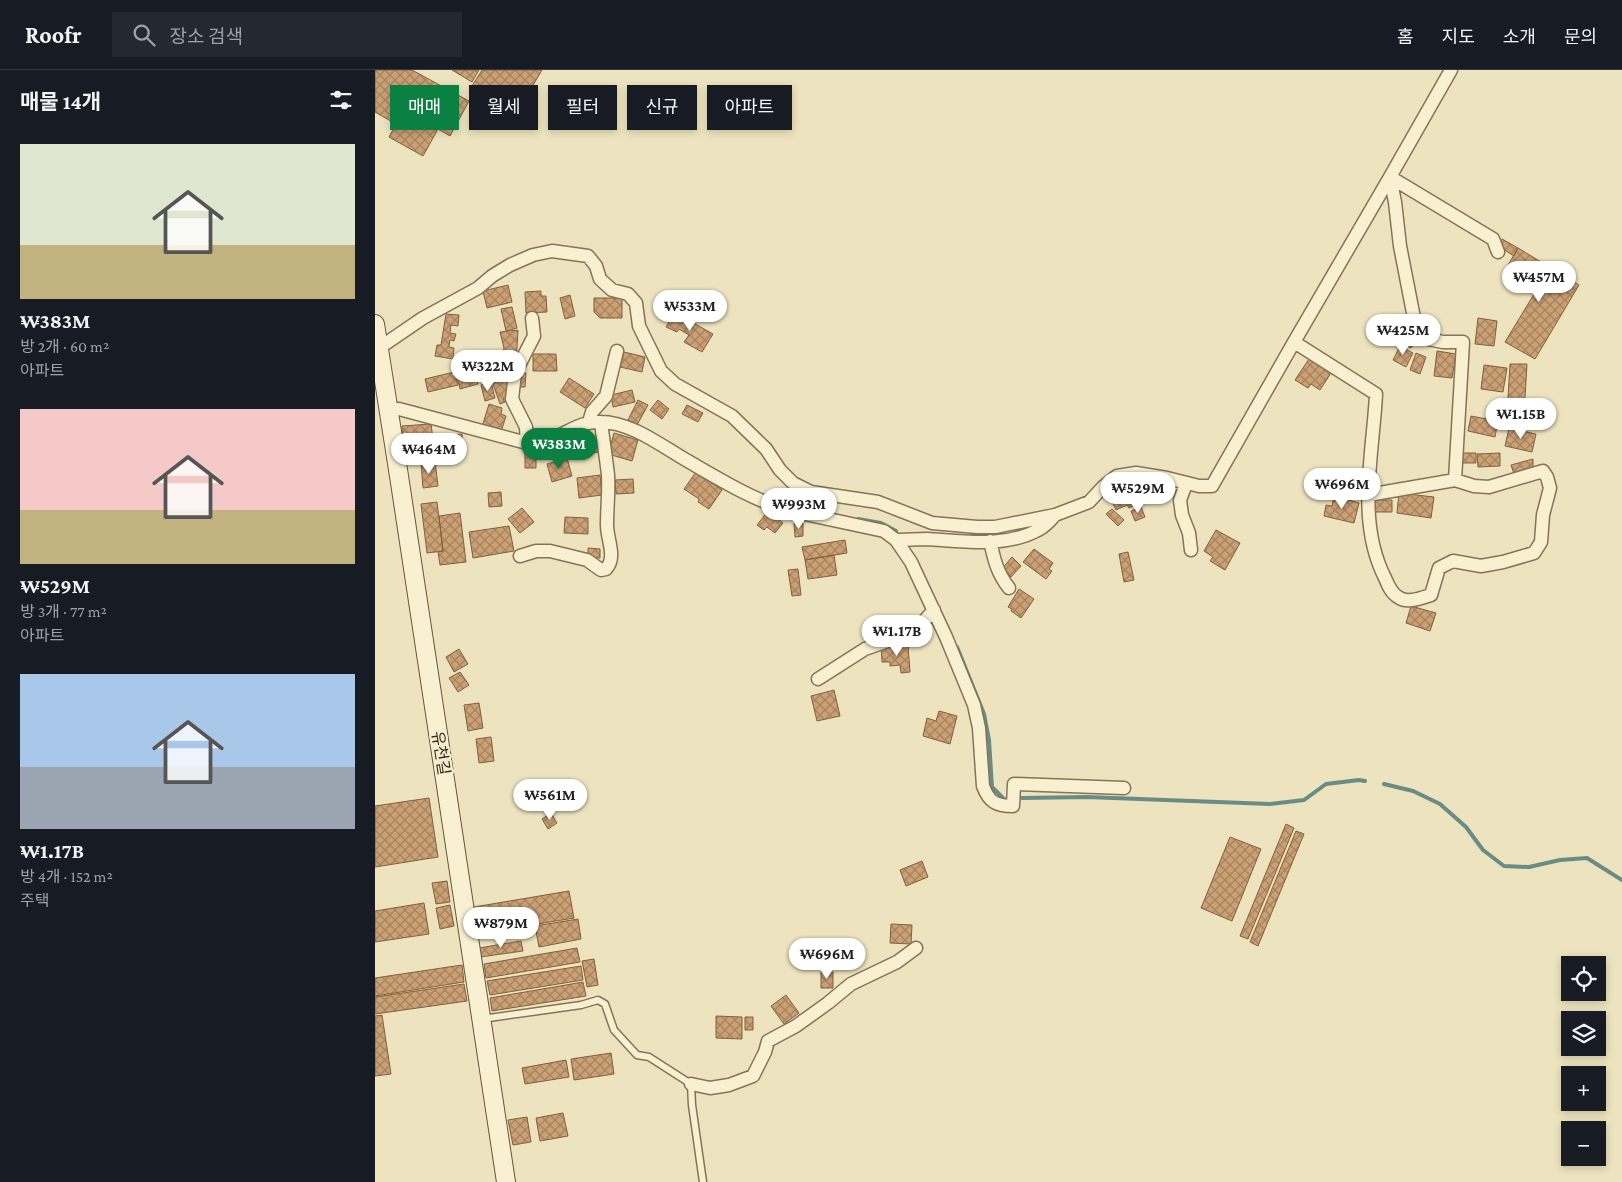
<!DOCTYPE html>
<html lang="ko">
<head>
<meta charset="utf-8">
<style>
	:root { --surface:#171b24; --page:#242831; --text:#f1f3f6; --muted:#9ea1a6; --line:#363941; --accent:#0b8043 }
	body { margin:0; font-family:"Crimson Pro","Noto Sans KR",serif; background:var(--page); color:var(--text); height:100vh; display:flex; flex-direction:column; font-size:19px; white-space:nowrap }
	* { box-sizing:border-box; margin:0 }
	p { font-size:16px; color:var(--muted) }
	.icon { flex:none; width:28px; height:28px; fill:none; stroke:currentColor; stroke-width:2; stroke-linecap:round; stroke-linejoin:round }
	.map { position:relative; flex:1; overflow:hidden }
	.details { display:flex; flex-direction:column; background:var(--surface); width:375px }
	.details>* { flex:none }
	.top-card { position:absolute; left:15px; top:15px; width:475px; height:45px; display:flex; gap:10px }
	.buttons { position:absolute; left:1186px; top:886px; display:grid; gap:10px }
	.buttons a { display:grid; place-items:center; width:45px; height:45px; border-radius:0px; background:var(--surface); box-shadow:0 2px 8px #0003; font-size:25px }
	.price { position:absolute; translate:-50% -42px; padding:0 11px; border-radius:18px; background:#fff; color:#222; font-size:16px; line-height:32px; filter:drop-shadow(0 1px 2px #0008) }
	.price::after { content:''; position:absolute; left:50%; top:30px; width:15px; height:11px; margin-left:-8px; background:inherit; clip-path:polygon(0 0,100% 0,50% 100%) }
	.price.active { background:var(--accent); color:#fff }
	ul { padding:0; list-style:none }
	li { display:grid; align-content:center; gap:10px; height:265px; padding:0 20px }
	li span { display:grid; place-items:center; height:155px; border-radius:0px; color:#555 }
	li>.icon { margin-inline-start:auto }
	span .icon { width:90px; height:90px; fill:#fffc; stroke-width:1 }
	li b { font-size:21px }
	h2 { display:flex; justify-content:space-between; align-items:center; height:60px; padding:0 20px; font-size:21px }
	.tag { padding:0 18px; border-radius:0px; background:var(--surface); box-shadow:0 2px 8px #0003; font-size:18px; line-height:45px }
	.tag.active { background:var(--accent); color:#fff }
	header { display:flex; align-items:center; gap:30px; box-sizing:border-box; height:70px; padding:0 25px; background:var(--surface); border-bottom:1px solid var(--line) }
	header strong { font-size:24px }
	nav { display:flex; gap:28px; margin-inline-start:auto; font-size:18px }
	.search { width:350px; height:45px; background:var(--page); display:flex; align-items:center; gap:12px; box-sizing:border-box; padding:0 18px; border-radius:0px; color:var(--muted); font-size:19px }
	main { display:flex; flex:1; min-height:0 }
	.map>svg:first-child { display:block }
	.lines { fill:none; stroke-linecap:round; stroke-linejoin:round }
	.stream { stroke:#698c86; stroke-width:4 }
	.building { fill:url(#building-cross-hatch); stroke:#83603e }
	.lane-casing { stroke:#857457; stroke-width:9 }
	.street-casing { stroke:#857457; stroke-width:15 }
	.secondary-casing { stroke:#66553b; stroke-width:20 }
	.lane { stroke:#f8f0d1; stroke-width:6 }
	.street { stroke:#f8f0d1; stroke-width:12 }
	.secondary { stroke:#f8f0d1; stroke-width:18 }
	.labels { text-anchor:middle; dominant-baseline:central; stroke-width:4.5; stroke-linejoin:round; paint-order:stroke }
	.street-label { font-size:16px; fill:#342a1c; stroke:#f4edce }
</style>
</head>
<body>
<header>
<strong>Roofr</strong>
<div class="search"><svg class="icon" aria-label="search" viewBox="0 0 24 24"><circle cx="10" cy="10" r="6"/><path d="M15 15l6 6"/></svg>장소 검색</div>
<nav><a>홈</a><a>지도</a><a>소개</a><a>문의</a></nav>
</header>
<main>
<section class="details">
<h2>매물 14개<svg class="icon" aria-label="filters" viewBox="0 0 24 24"><path d="M4 7h16M4 17h16"/><circle cx="9" cy="7" r="2"/><circle cx="15" cy="17" r="2"/></svg></h2>
<ul>
<li><span style="background:linear-gradient(#dfe7d0 65%,#c2b280 0)"><svg class="icon" aria-label="home" viewBox="0 0 24 24"><path d="M3 11l9-7 9 7M6 9v11h12V9"/></svg></span><div><b>₩383M</b><p>방 2개 · 60 m²</p><p>아파트</p></div></li>
<li><span style="background:linear-gradient(#f6c9c9 65%,#c2b280 0)"><svg class="icon" aria-label="home" viewBox="0 0 24 24"><path d="M3 11l9-7 9 7M6 9v11h12V9"/></svg></span><div><b>₩529M</b><p>방 3개 · 77 m²</p><p>아파트</p></div></li>
<li><span style="background:linear-gradient(#a9c7e8 60%,#9aa5b1 0)"><svg class="icon" aria-label="home" viewBox="0 0 24 24"><path d="M3 11l9-7 9 7M6 9v11h12V9"/></svg></span><div><b>₩1.17B</b><p>방 4개 · 152 m²</p><p>주택</p></div></li>
</ul>
</section>
<div class="map">
<svg width="1247" height="1112" viewBox="0 0 1247 1112">
	<defs>
		<pattern id="building-cross-hatch" width="8" height="8" patternUnits="userSpaceOnUse" patternTransform="scale(1.25)"><rect width="8" height="8" fill="#cba075"/><path d="M0 0l8 8M0 8l8-8" fill="none" stroke="#a6835f"/></pattern>
	</defs>
	<rect width="100%" height="100%" fill="#ede3be"/>
	<g class="lines">
		<path class="stream" d="M483,449L506,453L521,461
			M582,577L609,644L614,670L617,717L629,729
			M1009,714L1038,721L1065,734L1091,757L1108,780L1129,796L1154,797L1185,790L1212,788L1247,810
			M647,728L712,727L895,734L929,730L951,714L984,710L990,711"/>
	</g>
	<path class="building" d="M0,0H37L94,31L75,66L63,59L48,86L14,67L21,54L0,42Z
		M77,0H104L97,12Z
		M107,0H167L142,42L97,16Z
		M1127,169L1143,178L1139,186L1123,176Z
		M1143,178L1204,215L1160,289L1130,272L1164,216L1132,197Z
		M133,215L137,232L112,238L108,221Z
		M166,221V226H171L172,242L151,243L150,222Z
		M195,225L200,246L190,249L185,228Z
		M219,228H247V248H225L219,242Z
		M137,237L142,258L131,261L126,239Z
		M299,242L338,264L327,282L309,272L314,265L304,259L302,262L291,257Z
		M71,244L84,245L83,256L76,255L75,263L81,264L79,271L75,270L74,277L79,278L78,289L60,286L62,275H66Z
		M1103,248L1122,251L1119,276L1100,274Z
		M1023,259L1041,270L1036,278L1018,268Z
		M143,260L141,295L125,292L129,278L125,262Z
		M1025,276L1038,283L1031,297L1018,290Z
		M1062,281L1081,284L1077,308L1059,306Z
		M249,282L270,287L267,302L245,297Z
		M1041,283L1051,287L1045,304L1035,300Z
		M158,284H181L182,301H158Z
		M934,289L956,303L945,320L936,314L933,318L920,310Z
		M1135,294H1152L1149,344L1132,343Z
		M1109,295L1132,298L1128,322L1106,319Z
		M98,298L103,314L85,319L81,302Z
		M79,302L83,315L53,322L50,309Z
		M144,303H151L150,317H143Z
		M128,308L135,311L133,328L128,329L130,332L125,334L118,314Z
		M194,308L219,324L210,338L185,322Z
		M116,312L120,328L110,331L106,315Z
		M257,320L260,332L238,337L236,325Z
		M263,330L273,335L262,355L253,350Z
		M283,330L294,339L287,349L275,340Z
		M114,334L127,338L126,344L131,346L126,362L107,357Z
		M312,335L328,343L323,352L307,344Z
		M1096,346L1123,351L1120,367L1093,361Z
		M56,354L59,377L47,378L46,374L28,375L27,356Z
		M1134,358L1161,364L1157,382L1130,376Z
		M239,363L263,370L257,391L233,384Z
		M87,364L88,373L84,374L85,380H80L79,384L72,385L73,391L62,393L59,367Z
		M220,368L223,382L204,386L201,371Z
		M161,380V398H150V381Z
		M1086,383H1101V393H1086Z
		M1125,383V396L1103,397L1102,384Z
		M192,388L197,406L177,412L172,394Z
		M1158,389V399L1139,404L1136,395Z
		M60,391L63,416L48,418L46,393Z
		M321,402L347,420L334,439L323,432L324,429L309,419Z
		M225,405L227,425L204,428L202,408Z
		M258,409L259,423L241,424L240,410Z
		M756,415L764,433L754,438L752,435L741,440L734,425Z
		M126,422L127,436L114,437L113,423Z
		M1024,423L1059,427L1056,448L1022,443Z
		M959,426L984,433L979,453L949,446L951,435L957,436Z
		M996,430H1017V442H997Z
		M62,432L68,481L52,483L46,434Z
		M766,437L770,447L760,451L756,441Z
		M147,438L159,452L145,463L133,449Z
		M737,439L749,450L743,456L731,444Z
		M393,441L408,453L400,463L392,457L389,460L382,455Z
		M85,443L91,492L65,495L63,482L68,481L64,446Z
		M190,447L213,448V464L189,463Z
		M419,453H428V466L420,467Z
		M134,456L139,481L98,488L94,462Z
		M841,460L865,473L850,500L835,491L838,487L829,481Z
		M470,470L472,483L430,490L427,477Z
		M213,478L225,479V488L213,487Z
		M659,479L678,493L674,499L677,501L671,509L648,492Z
		M753,482L759,510L749,512L744,484Z
		M459,485L462,505L433,509L430,490Z
		M637,487L646,496L636,507L627,499Z
		M423,499L426,525L417,526L413,500Z
		M644,519L659,529L646,548L636,541L637,539L633,537Z
		M1036,536L1061,543L1055,561L1031,553Z
		M533,575L535,602L526,603L525,595L515,596V592H507L506,576Z
		M84,579L93,594L79,602L71,587Z
		M85,602L94,615L83,622L74,608Z
		M459,620L465,646L442,651L436,626Z
		M104,633L108,658L93,661L89,635Z
		M564,641L582,646L575,674L548,666L552,648L561,651Z
		M116,667L119,691L104,693L101,669Z
		M54,728L63,787L0,797V736Z
		M176,743L182,753L173,759L167,749Z
		M911,754L919,758L873,869L865,866Z
		M921,761L929,764L883,876L875,872Z
		M855,767L886,779L857,851L826,838Z
		M547,791L553,807L531,816L525,800Z
		M72,811L75,832L61,834L57,813Z
		M194,821L199,848L103,864L99,837Z
		M49,833L54,864L0,872V841Z
		M75,835L79,856L65,859L61,838Z
		M203,849L206,869L164,877L160,856Z
		M516,854L537,855L536,874L515,873Z
		M425,870L459,875L455,896L422,891Z
		M146,871L148,881L105,887L104,878Z
		M202,878L205,892L111,908L109,894Z
		M219,889L223,915L212,917L207,891Z
		M87,895L89,912L0,926V908Z
		M206,896L208,910L115,925L112,911Z
		M446,902H458V918H446Z
		M208,912L211,926L117,941L115,928Z
		M89,914L92,931L0,944V927Z
		M411,925L424,943L409,954L396,936Z
		M7,945L16,1004L0,1006V946Z
		M341,946L367,947V969L341,968Z
		M370,947H378V960H370Z
		M236,983L239,1004L199,1010L196,989Z
		M191,990L194,1007L150,1014L147,998Z
		M188,1043L193,1066L165,1071L161,1048Z
		M152,1047L156,1072L138,1075L133,1050Z"/>
	<g class="lines">
		<defs>
			<path id="lane" d="M107,949L206,935L223,930L230,934L239,960L262,985L274,987L316,1014L317,1035L328,1112"/>
			<path id="street" d="M1076,0L1015,107L1118,169L1123,182
				M4,278L48,248L103,218L117,206L135,195L158,185L177,181L213,186L221,196L225,209L237,220L253,224L261,233L264,256L286,301L300,314L357,346L391,379L405,400L418,413L436,422L503,432L557,453L602,457H620L680,445L714,432L728,417L742,406L761,403L792,408L824,416H837L919,272L1001,324C998,385 981,451 1010,508C1013,515 1016,523 1023,527C1032,534 1046,528 1056,525L1064,498L1078,491L1106,496L1128,492L1159,483L1166,472L1168,445L1175,418L1172,407L1168,401L1114,417L1099,416L1080,410L1088,272H1068L1053,269L1040,253L1025,176L1020,132L1015,107L919,272
				M14,340L24,339L152,373C161,372 169,371 178,368C194,362 207,351 225,352C256,352 285,375 311,390C344,409 375,428 411,440L509,461L521,470L536,492L571,567L599,635L604,658L608,716C614,732 621,736 638,736L639,714L749,718
				M214,352L217,342L231,326L242,281
				M152,373L151,357L137,329L140,303L159,266L157,248
				M811,414L805,430L807,445L814,463L816,480
				M993,425L1080,410
				M521,470C531,470 542,469 552,469C588,471 630,478 663,460C670,457 675,451 680,445
				M615,471C619,489 622,503 634,518
				M145,486L161,481H175L212,490L226,500L231,499C242,487 232,470 232,455C232,438 234,422 233,405C231,387 228,369 226,352
				M443,609L490,579L521,568H536L548,552L559,540
				M316,1014L335,1018L354,1015L378,1006L390,982L393,971L421,956L453,933L476,914L522,892L541,878"/>
			<path id="secondary" d="M0,254L24,406L131,1112"/>
		</defs>
		<use href="#lane" class="lane-casing"/>
		<use href="#street" class="street-casing"/>
		<use href="#secondary" class="secondary-casing"/>
		<use href="#lane" class="lane"/>
		<use href="#street" class="street"/>
		<use href="#secondary" class="secondary"/>
	</g>
	<g class="labels">
		<g class="street-label">
			<text transform="translate(66 683) rotate(81)">유천길</text>
		</g>
	</g>
</svg>
<div class="buttons">
<a><svg class="icon" aria-label="locate" viewBox="0 0 24 24"><circle cx="12" cy="12" r="6"/><path d="M12 2v4M12 18v4M2 12h4M18 12h4"/></svg></a>
<a><svg class="icon" aria-label="layers" viewBox="0 0 24 24"><path d="M12 4l9 5-9 5-9-5zM3 14l9 5 9-5"/></svg></a>
<a>+</a>
<a>−</a>
</div>
<b class="price" style="left:1164px;top:233px">₩457M</b>
<b class="price" style="left:315px;top:262px">₩533M</b>
<b class="price" style="left:1028px;top:286px">₩425M</b>
<b class="price" style="left:113px;top:322px">₩322M</b>
<b class="price" style="left:1146px;top:370px">₩1.15B</b>
<b class="price active" style="left:184px;top:400px">₩383M</b>
<b class="price" style="left:54px;top:405px">₩464M</b>
<b class="price" style="left:967px;top:440px">₩696M</b>
<b class="price" style="left:763px;top:444px">₩529M</b>
<b class="price" style="left:424px;top:460px">₩993M</b>
<b class="price" style="left:522px;top:587px">₩1.17B</b>
<b class="price" style="left:175px;top:751px">₩561M</b>
<b class="price" style="left:126px;top:879px">₩879M</b>
<b class="price" style="left:452px;top:910px">₩696M</b>
<div class="top-card">
<a class="tag active">매매</a>
<a class="tag">월세</a>
<a class="tag">필터</a>
<a class="tag">신규</a>
<a class="tag">아파트</a>
</div>
</div>
</main>
</body>
</html>
